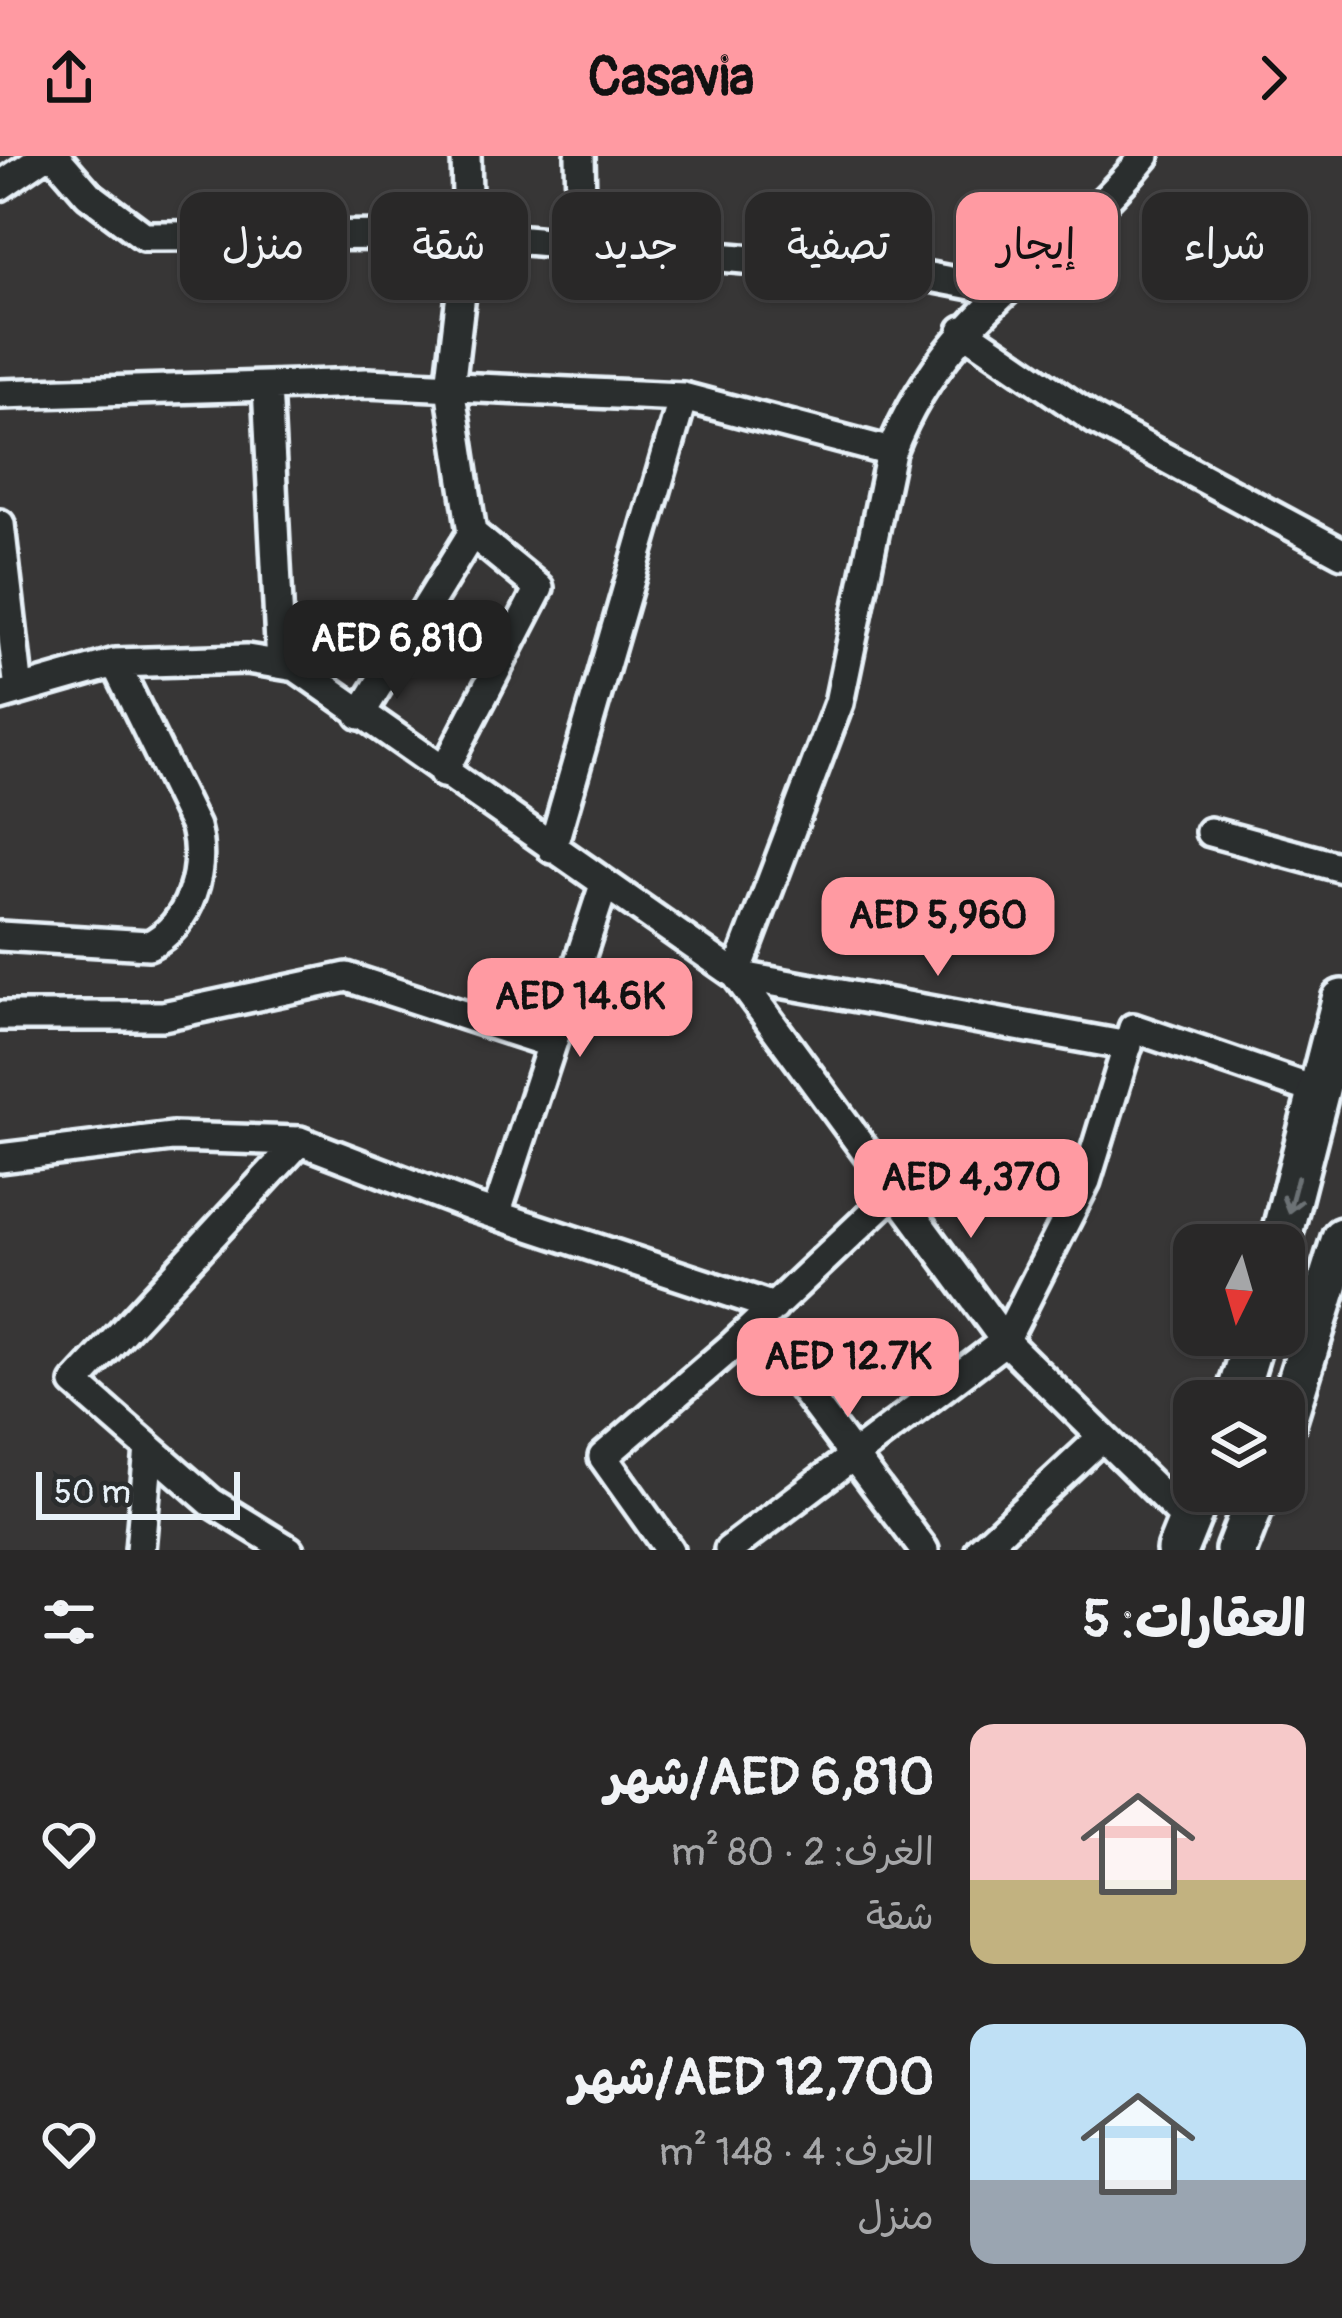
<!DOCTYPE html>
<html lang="ar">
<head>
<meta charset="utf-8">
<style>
	:root { --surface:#292828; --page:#353434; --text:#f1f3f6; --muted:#a5a6a8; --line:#454445; --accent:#ff9aa2 }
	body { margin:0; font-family:Pangolin,"Playpen Sans Arabic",sans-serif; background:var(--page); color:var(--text); direction:rtl; height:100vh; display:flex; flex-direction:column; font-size:45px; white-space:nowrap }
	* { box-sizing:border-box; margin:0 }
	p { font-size:39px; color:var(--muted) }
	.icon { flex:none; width:66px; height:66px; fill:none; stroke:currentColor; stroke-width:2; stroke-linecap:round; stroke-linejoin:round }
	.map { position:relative; height:1394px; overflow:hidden; direction:ltr }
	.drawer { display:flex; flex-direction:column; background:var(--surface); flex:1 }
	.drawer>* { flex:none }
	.top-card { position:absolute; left:36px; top:36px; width:1272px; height:108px; direction:rtl; display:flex; gap:24px }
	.needle { width:78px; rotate:185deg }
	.tools { position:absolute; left:1173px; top:1068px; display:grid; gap:24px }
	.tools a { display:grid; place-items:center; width:132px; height:132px; border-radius:24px; background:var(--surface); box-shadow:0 3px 9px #0004,0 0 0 3px var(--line); font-size:60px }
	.scale { position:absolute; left:36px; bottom:30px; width:204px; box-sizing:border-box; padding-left:12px; border:6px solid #e8f1f8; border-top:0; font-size:33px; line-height:42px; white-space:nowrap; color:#e8f1f8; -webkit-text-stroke:9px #2a2d2e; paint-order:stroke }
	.price { position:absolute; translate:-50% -102px; padding:0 27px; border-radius:24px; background:var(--accent); color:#111; font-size:39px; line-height:78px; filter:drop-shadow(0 3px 6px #0008) }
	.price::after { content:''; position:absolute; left:50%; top:72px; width:36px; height:27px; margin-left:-18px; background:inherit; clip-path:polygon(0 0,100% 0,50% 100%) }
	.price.active { background:#222; color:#fff }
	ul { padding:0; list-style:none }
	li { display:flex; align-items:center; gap:36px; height:300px; padding:0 36px }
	li span { display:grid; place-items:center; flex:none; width:336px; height:240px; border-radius:24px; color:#555 }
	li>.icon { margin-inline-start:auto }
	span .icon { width:144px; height:144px; fill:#fffc; stroke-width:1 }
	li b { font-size:51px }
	h2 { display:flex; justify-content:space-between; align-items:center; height:144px; padding:0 36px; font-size:51px }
	.tag { padding:0 42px; border-radius:24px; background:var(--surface); box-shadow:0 3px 9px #0004,0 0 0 3px var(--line); font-size:42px; line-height:108px }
	.tag.active { background:var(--accent); color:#111 }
	header { display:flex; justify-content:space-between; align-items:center; height:156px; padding:0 36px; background:var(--accent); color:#111; font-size:54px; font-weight:700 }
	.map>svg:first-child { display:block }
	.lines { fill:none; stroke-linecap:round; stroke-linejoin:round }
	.street-casing { stroke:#e8f1f8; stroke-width:36 }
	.secondary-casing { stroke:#e8f1f8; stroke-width:48 }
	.street { stroke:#2a2d2e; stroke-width:27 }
	.secondary { stroke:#2a2d2e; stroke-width:39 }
	.oneway { stroke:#6c7275 }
</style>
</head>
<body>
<header><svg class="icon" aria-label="forward" viewBox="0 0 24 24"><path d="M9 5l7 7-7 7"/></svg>Casavia<svg class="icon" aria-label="share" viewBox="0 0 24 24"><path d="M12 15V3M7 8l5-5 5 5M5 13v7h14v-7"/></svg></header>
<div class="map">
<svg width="1342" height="1394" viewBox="0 0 1342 1394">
	<rect width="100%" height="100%" fill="#373636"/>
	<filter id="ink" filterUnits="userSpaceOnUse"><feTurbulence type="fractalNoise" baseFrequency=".00833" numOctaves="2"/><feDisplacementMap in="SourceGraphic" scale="24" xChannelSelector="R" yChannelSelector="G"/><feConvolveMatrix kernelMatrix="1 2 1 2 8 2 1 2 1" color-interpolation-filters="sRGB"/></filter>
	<g filter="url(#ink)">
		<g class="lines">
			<defs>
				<path id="street" d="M55,0L88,38L144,80L468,79L914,118L1003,135
					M580,0L582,91
					M0,30L44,0
					M963,174L1095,264L1342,397
					M267,230L281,508
					M0,238L367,227L683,241L891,296L839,547L736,819
					M891,296C945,156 1056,108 1145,0
					M0,368L19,534
					M0,540L115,507L247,503L296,511L736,819L1005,1185L1190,1367
					M360,559L472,377L450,231L468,79L466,0
					M443,617L539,432L472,377
					M1210,676L1342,712
					M552,693L683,241
					M0,780L149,789C191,768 206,713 195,671L115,507
					M736,819L1128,890
					M0,860H163L347,821L552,888
					M0,1002L172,981L300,985
					M496,1059L604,729
					M755,1169L924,1394
					M140,1394L149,1292
					M289,1394L211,1346L75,1227L300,985L472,1051L774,1151
					M669,1394L603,1301L731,1191L895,1036
					M729,1394L1005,1185L1086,1025L1133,872L1320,936
					M980,1394L1102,1281"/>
				<path id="secondary" d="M1279,1089L1342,844
					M1235,1245L1255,1179
					M1284,1270L1342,1082
					M1177,1394L1201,1335
					M1236,1394L1259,1335"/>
			</defs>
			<use href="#street" class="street-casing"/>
			<use href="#secondary" class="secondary-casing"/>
			<use href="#street" class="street"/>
			<use href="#secondary" class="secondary"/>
		</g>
		<defs><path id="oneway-shaft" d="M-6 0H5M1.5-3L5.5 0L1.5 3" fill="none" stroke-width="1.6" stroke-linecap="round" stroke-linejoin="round" transform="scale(3)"/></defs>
		<use class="oneway" href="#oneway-shaft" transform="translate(1293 1039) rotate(105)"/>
	</g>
</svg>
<div class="tools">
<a><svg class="needle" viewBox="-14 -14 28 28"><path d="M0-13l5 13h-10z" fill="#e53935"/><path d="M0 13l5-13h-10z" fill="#a5a6a8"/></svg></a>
<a><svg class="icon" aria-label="layers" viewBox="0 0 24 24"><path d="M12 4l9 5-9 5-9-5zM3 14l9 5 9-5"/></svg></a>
</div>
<div class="scale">50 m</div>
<b class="price active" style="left:397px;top:546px">AED 6,810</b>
<b class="price" style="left:938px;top:823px">AED 5,960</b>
<b class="price" style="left:580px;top:904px">AED 14.6K</b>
<b class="price" style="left:971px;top:1085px">AED 4,370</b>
<b class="price" style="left:848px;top:1264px">AED 12.7K</b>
<div class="top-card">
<a class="tag">شراء</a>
<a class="tag active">إيجار</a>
<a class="tag">تصفية</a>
<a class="tag">جديد</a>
<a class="tag">شقة</a>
<a class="tag">منزل</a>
</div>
</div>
<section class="drawer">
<h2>العقارات: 5<svg class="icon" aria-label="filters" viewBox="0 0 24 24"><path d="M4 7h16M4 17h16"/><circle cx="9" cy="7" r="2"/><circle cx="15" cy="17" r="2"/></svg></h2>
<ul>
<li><span style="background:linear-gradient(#f6c9c9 65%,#c2b280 0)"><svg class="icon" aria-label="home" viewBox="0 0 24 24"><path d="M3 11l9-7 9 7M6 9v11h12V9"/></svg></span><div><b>AED 6,810/شهر</b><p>الغرف: 2 · 80 m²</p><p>شقة</p></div><svg class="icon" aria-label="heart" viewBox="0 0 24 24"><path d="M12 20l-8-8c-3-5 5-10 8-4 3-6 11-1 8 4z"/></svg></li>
<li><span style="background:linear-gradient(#bfe0f5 65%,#9aa5b1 0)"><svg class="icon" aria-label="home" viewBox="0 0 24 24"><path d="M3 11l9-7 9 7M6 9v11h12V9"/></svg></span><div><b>AED 12,700/شهر</b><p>الغرف: 4 · 148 m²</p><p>منزل</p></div><svg class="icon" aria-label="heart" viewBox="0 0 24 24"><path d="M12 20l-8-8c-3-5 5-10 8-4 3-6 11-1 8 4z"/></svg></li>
</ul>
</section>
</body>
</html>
